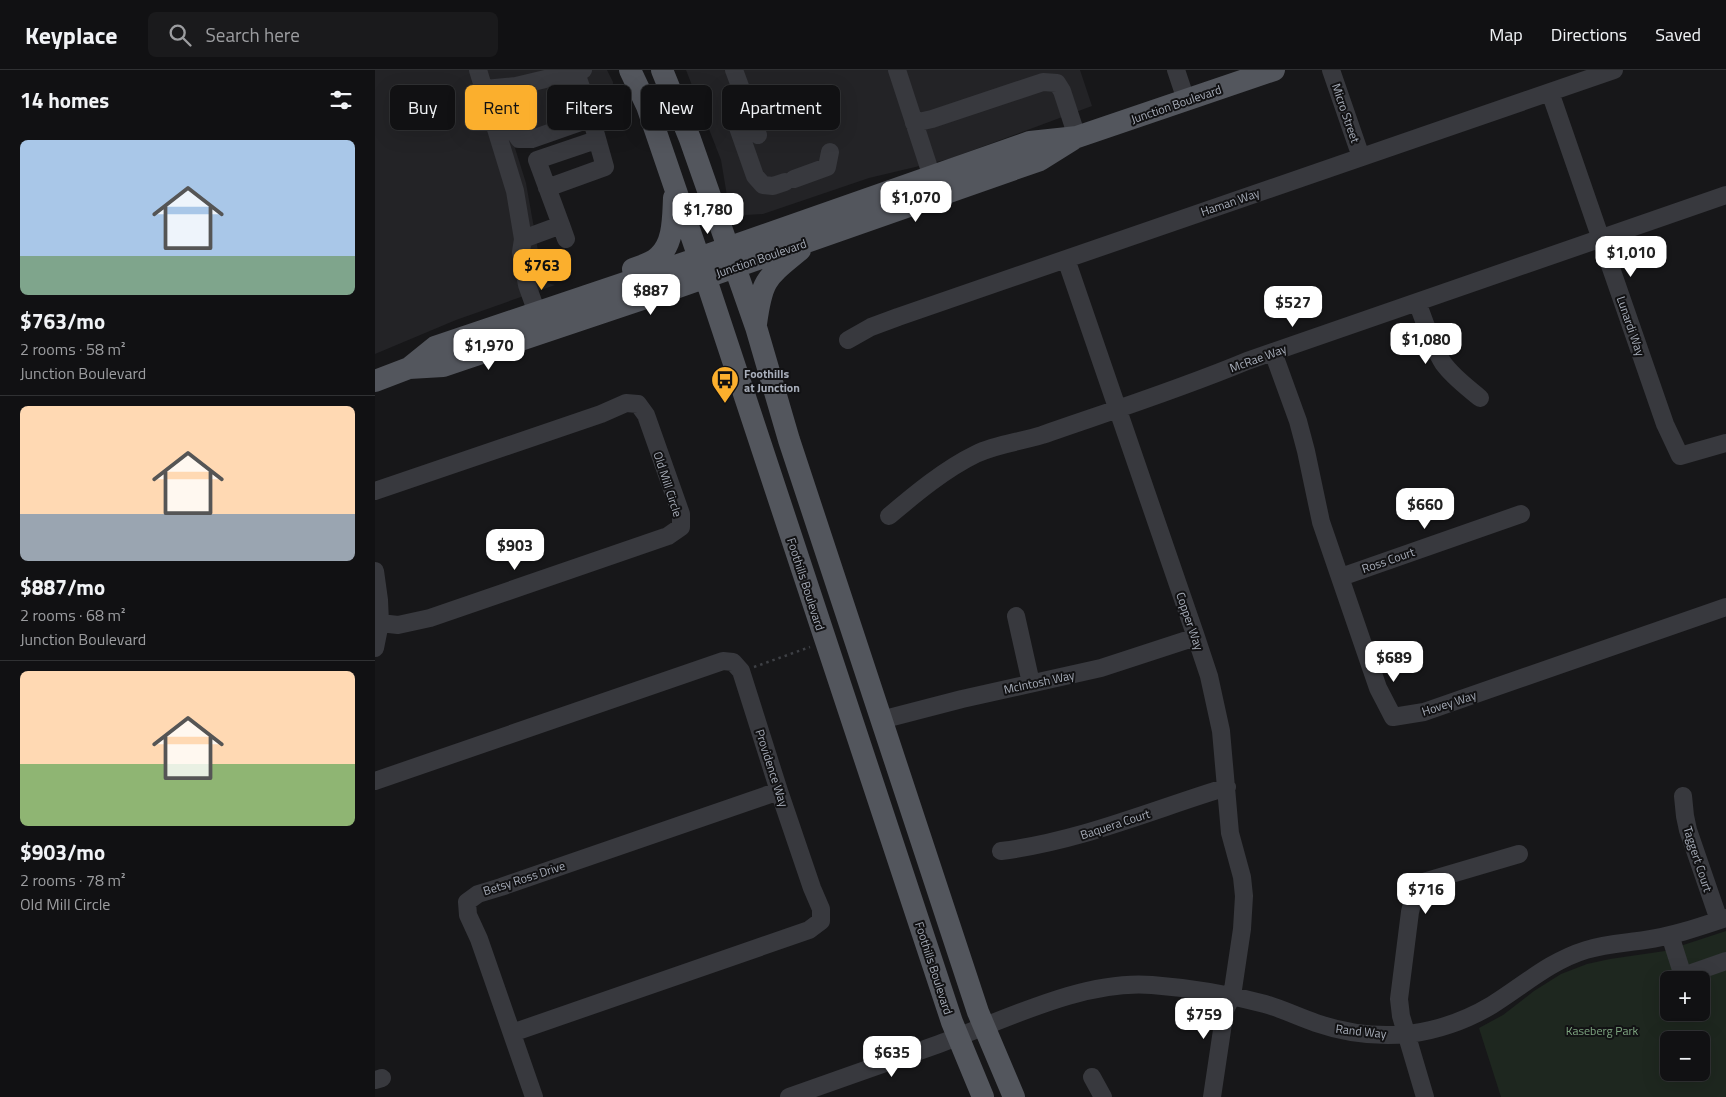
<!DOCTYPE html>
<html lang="en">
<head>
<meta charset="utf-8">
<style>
	:root { --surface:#111113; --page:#1a1a1c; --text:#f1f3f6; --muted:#9c9da0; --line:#303133; --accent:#fbaf2d }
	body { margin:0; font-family:"Titillium Web",sans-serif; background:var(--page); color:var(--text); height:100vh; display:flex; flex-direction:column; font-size:19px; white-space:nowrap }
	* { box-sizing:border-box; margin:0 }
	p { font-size:16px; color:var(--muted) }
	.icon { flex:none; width:28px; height:28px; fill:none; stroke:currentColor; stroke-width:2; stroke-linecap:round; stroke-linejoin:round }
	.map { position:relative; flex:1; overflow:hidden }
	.drawer { display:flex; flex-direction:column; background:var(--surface); width:375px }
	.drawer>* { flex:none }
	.guide { position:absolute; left:15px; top:15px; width:475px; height:45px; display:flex; gap:10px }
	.buttons { position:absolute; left:1285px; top:901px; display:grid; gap:10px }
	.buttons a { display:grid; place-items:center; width:50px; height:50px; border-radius:8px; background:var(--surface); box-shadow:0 5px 20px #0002,0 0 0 1px var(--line); font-size:25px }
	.price { position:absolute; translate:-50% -42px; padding:0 11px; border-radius:10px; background:#fff; color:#222; font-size:16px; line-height:32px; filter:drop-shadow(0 1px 2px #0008) }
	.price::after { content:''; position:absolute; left:50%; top:30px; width:15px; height:11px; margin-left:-8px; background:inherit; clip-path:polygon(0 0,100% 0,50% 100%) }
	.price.on { background:var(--accent); color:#111 }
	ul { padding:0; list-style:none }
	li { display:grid; align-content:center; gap:10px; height:265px; padding:0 20px }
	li+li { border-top:1px solid var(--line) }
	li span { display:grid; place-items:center; height:155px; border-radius:8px; color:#555 }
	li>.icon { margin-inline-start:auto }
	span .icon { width:90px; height:90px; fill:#fffc; stroke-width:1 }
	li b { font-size:21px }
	h2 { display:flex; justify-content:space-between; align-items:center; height:60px; padding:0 20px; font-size:21px }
	.pill { padding:0 18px; border-radius:8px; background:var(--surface); box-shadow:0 5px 20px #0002,0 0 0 1px var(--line); font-size:18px; line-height:45px }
	.pill.on { background:var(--accent); color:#111 }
	header { display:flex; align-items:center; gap:30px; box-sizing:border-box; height:70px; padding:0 25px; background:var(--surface); border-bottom:1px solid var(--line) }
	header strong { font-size:24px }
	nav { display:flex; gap:28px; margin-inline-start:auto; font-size:18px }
	.search { width:350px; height:45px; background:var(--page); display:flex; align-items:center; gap:12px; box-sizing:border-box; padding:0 18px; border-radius:8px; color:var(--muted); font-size:19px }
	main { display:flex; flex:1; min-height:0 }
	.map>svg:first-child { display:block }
	.built { fill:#232326 }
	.green { fill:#1e271f; fill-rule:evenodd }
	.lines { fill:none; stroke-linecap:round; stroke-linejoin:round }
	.path { stroke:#3e4045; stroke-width:2.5; stroke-dasharray:2.5 4; stroke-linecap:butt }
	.minor { stroke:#38393e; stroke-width:18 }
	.major { stroke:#53565d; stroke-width:22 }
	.labels { text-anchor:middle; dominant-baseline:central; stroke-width:4; stroke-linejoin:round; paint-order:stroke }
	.street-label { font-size:12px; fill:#a8aeba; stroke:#121214 }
	.poi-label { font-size:12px; font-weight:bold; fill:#a8aeba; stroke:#121214; text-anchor:start }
	.park-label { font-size:12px; fill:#7ea580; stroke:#121214 }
</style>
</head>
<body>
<header>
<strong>Keyplace</strong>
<div class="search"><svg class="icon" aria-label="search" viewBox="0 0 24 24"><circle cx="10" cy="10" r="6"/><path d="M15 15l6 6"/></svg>Search here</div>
<nav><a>Map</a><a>Directions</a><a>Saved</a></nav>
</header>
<main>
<section class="drawer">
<h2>14 homes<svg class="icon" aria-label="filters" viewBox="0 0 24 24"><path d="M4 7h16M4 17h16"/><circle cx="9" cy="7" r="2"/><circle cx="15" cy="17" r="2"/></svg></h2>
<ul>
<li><span style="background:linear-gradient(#a9c7e8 75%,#7fa58c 0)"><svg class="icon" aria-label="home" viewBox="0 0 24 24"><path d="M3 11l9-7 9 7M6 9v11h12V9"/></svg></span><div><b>$763/mo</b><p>2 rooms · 58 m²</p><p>Junction Boulevard</p></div></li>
<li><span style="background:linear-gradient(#ffd9b3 70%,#9aa5b1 0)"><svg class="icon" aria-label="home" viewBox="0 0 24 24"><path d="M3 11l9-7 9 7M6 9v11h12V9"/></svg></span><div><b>$887/mo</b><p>2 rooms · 68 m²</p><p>Junction Boulevard</p></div></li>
<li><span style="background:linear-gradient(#ffd9b3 60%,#8fb573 0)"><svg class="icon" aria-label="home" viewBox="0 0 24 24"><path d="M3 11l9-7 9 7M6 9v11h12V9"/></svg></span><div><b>$903/mo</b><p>2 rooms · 78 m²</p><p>Old Mill Circle</p></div></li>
</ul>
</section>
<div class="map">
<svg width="1351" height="1027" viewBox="0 0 1351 1027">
	<rect width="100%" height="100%" fill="#171719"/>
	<path class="built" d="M0,0H232L238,12L237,46L140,78L151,113L168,209L172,213L180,215L81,250L0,284Z
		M311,0H705L717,36L574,89L494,108L388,144L370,145L356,135L352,126L346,90Z"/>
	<path class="green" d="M1351,861V1027H1126L1104,958L1128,945L1159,921L1186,904L1212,894L1235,889L1290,881ZM1294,910H1326V942H1294ZM1294,970H1326V1002H1294Z"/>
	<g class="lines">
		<path class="path" d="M379,597L435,577"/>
		<path class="minor" d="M103,0L140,121L148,169L146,182L152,215L162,243
			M359,0L383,65
			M522,0L557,107
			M801,0L811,30
			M956,0L986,87
			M141,16L142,31L137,58L144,69H157L217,48L201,3
			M110,19L141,16L183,6L201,3L208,0
			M1175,22L1290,354L1305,386L1351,373
			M370,29L360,42V49L380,106L388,115L398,116L410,112
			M539,53L557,49L668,12L682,13L687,21L702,67
			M419,109L452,97L455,82
			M172,118L230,97L219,58
			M186,155L162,90L221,70
			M148,169L186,155L191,169
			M691,189L821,567L834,606L846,661L855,763L867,807L869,826L867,859L857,926L850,940L837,1027
			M1042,232C1050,252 1056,274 1068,293C1078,307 1092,317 1105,328
			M473,270L496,257L523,247L1239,0
			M898,282L923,351L931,381L946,452L1003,618L1018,647L1049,642L1351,537
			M0,421L226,344L251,333L263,334L271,345L306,444V457L293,466L55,548L23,555L5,553L4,530L0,501
			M514,446C540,424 570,399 601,384C621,374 645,372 667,365C736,341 805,319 872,291L1351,125
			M966,507L1146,444
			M641,546L656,613
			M0,578L5,553
			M506,650L587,629L726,598L821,567
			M0,711L348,591L358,592L366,601L404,721L437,818L446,839V851L434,860L137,963
			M1308,726L1310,746L1313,760L1344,850
			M626,781C705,771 777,740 852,717
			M1295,865L1308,906L1351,891
			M717,1007L728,1027
			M0,1010L7,1008
			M159,1027L104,869L93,845L92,832L103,824L126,817L404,721
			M414,1027C464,1009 514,992 564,974C628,951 708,909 777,915C815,918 853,924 890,934C907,939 924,947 941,953C970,963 1003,967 1034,964C1064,960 1092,950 1117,935C1149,915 1175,891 1211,880C1230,874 1250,873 1270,870C1298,866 1324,857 1351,848
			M1050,1027L1026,946L1024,929L1035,842L1042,814L1144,784"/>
		<path class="major" d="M255,0L272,36L324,188L577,952L608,1027
			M287,0L315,69L381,257L414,370L603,942L639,1027
			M258,199C266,196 277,193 283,187C299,174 298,147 299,128
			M381,254C387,209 391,208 425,180
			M34,298L60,277L324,188L655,72L702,67L899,0
			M0,311L34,298L68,296L303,217L665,90L697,70"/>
	</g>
	<defs>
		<symbol id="bus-pin" viewBox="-11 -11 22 30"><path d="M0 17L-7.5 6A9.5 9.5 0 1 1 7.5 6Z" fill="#fbaf2d" stroke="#121214"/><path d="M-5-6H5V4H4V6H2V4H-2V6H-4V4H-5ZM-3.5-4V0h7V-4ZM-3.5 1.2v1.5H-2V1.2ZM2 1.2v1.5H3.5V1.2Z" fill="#111"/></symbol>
	</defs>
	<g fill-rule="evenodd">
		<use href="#bus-pin" x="334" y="294" width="32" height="43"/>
	</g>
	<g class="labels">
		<g class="street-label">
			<text transform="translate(801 34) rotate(-19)">Junction Boulevard</text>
			<text transform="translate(971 43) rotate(71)">Micro Street</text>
			<text transform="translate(855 132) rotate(-19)">Haman Way</text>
			<text transform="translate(386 188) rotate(-19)">Junction Boulevard</text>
			<text transform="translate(1256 256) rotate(71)">Lunardi Way</text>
			<text transform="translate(883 288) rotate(-20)">McRae Way</text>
			<text transform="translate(293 414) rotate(72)">Old Mill Circle</text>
			<text transform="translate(1013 490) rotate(-19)">Ross Court</text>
			<text transform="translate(431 514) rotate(72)">Foothills Boulevard</text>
			<text transform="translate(815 551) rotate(71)">Copper Way</text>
			<text transform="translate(664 612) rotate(-12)">McIntosh Way</text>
			<text transform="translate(1074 633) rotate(-18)">Hovey Way</text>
			<text transform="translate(397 698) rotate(72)">Providence Way</text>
			<text transform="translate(740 754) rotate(-18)">Baquera Court</text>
			<text transform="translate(1323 789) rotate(72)">Taggert Court</text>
			<text transform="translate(149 808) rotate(-18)">Betsy Ross Drive</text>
			<text transform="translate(559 898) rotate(72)">Foothills Boulevard</text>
			<text transform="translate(986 961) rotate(6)">Rand Way</text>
		</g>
		<g class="poi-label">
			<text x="369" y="303">Foothills<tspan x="369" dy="14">at Junction</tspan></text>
		</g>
		<g class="park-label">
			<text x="1227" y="960">Kaseberg Park</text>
		</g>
	</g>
</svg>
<div class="buttons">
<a>+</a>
<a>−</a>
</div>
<b class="price" style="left:541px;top:153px">$1,070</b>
<b class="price" style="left:333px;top:165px">$1,780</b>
<b class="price" style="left:1256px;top:208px">$1,010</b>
<b class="price on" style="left:167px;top:221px">$763</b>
<b class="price" style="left:276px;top:246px">$887</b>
<b class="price" style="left:918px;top:258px">$527</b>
<b class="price" style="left:1051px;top:295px">$1,080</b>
<b class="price" style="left:114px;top:301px">$1,970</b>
<b class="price" style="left:1050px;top:460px">$660</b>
<b class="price" style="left:140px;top:501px">$903</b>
<b class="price" style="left:1019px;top:613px">$689</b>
<b class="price" style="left:1051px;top:845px">$716</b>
<b class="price" style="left:829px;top:970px">$759</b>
<b class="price" style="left:517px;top:1008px">$635</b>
<div class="guide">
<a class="pill">Buy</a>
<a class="pill on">Rent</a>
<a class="pill">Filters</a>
<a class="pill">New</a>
<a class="pill">Apartment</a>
</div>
</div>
</main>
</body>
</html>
